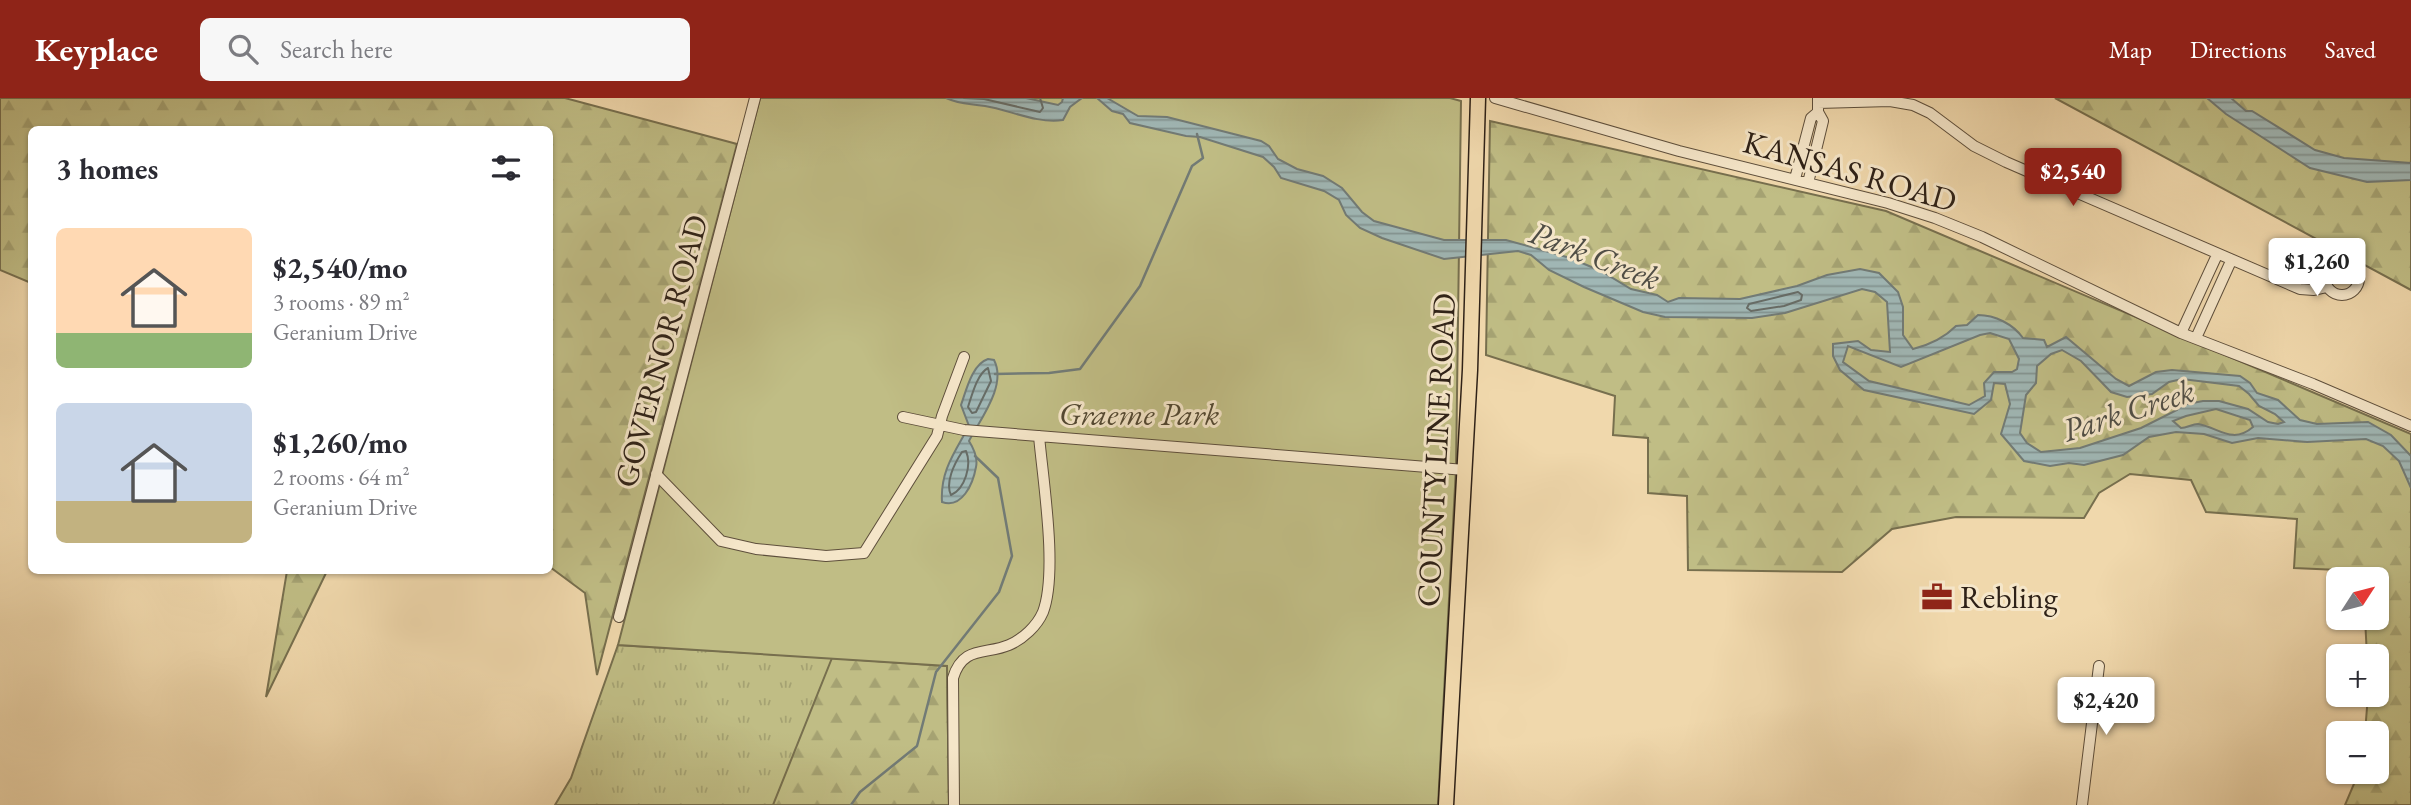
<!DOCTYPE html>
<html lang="en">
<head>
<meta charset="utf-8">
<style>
	:root { --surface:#fff; --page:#f7f7f7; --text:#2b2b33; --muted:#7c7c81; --accent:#8f2418 }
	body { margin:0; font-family:"EB Garamond",serif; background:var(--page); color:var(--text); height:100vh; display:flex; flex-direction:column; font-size:26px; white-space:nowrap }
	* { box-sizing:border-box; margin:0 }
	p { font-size:23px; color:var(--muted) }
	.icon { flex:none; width:38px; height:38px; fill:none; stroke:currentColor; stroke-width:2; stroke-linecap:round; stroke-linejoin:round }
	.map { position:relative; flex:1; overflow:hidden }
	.details { position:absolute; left:28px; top:28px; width:525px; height:448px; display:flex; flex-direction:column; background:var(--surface); border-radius:10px; box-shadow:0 2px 5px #0004 }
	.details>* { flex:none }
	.needle { width:46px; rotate:54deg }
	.tools { position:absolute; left:2326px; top:469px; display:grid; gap:14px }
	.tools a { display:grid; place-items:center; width:63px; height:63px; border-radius:10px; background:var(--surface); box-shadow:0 2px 5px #0004; font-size:35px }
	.price { position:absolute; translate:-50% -60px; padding:0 16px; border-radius:7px; background:#fff; color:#222; font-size:23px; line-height:46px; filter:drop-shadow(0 2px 4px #0008) }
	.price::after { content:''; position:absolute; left:50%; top:42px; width:21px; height:16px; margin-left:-10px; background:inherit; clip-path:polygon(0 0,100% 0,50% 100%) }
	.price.current { background:var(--accent); color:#fff }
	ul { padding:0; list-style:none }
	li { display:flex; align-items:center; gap:21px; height:175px; padding:0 28px }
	li span { display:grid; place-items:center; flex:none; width:196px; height:140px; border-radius:10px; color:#555 }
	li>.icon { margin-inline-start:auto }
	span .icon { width:84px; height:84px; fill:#fffc; stroke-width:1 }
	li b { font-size:30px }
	h2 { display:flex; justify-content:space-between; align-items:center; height:84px; padding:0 28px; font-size:30px }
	header { display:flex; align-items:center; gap:42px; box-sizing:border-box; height:98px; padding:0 35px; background:var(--accent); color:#fff }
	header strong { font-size:33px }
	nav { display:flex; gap:38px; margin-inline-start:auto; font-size:24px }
	.search { width:490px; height:63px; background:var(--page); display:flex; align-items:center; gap:18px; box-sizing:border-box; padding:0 24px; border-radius:10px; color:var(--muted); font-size:26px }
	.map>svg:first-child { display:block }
	.grass { fill:url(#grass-tufts); stroke:#776f4e; stroke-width:2 }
	.forest { fill:url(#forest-firs); stroke:#776f4e; stroke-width:2 }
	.park { fill:#c0bd85; stroke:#776f4e; stroke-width:2 }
	.water { fill:url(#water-rules); stroke:#727b76; stroke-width:2; fill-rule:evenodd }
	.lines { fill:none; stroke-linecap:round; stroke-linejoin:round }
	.shore { stroke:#676c66; stroke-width:2 }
	.stream { stroke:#727b76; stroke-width:2.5 }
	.street-casing { stroke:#5e4f3c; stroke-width:12 }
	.primary-casing { stroke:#2e2117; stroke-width:17 }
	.street { stroke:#f5e6c9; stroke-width:10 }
	.primary { stroke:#f0d8ac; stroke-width:14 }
	.labels { text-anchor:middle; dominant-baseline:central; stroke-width:6; stroke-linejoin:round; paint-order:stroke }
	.street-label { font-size:32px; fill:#2e2117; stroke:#f5e6c9 }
	.park-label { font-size:32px; font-style:italic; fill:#524832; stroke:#f5e6c9 }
	.poi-label { font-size:32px; fill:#2e2117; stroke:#f5e6c9; text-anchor:start }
	.water-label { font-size:33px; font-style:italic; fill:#504e46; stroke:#f5e6c9 }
</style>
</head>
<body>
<header>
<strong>Keyplace</strong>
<div class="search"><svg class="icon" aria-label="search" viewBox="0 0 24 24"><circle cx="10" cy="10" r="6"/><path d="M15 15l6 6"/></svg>Search here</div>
<nav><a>Map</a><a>Directions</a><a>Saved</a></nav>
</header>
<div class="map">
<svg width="2411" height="707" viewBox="0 0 2411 707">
	<defs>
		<pattern id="grass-tufts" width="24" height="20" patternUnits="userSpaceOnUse" patternTransform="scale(1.75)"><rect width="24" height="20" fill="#c0bd85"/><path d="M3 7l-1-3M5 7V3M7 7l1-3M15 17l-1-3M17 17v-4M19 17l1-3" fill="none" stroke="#a5a272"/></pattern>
		<pattern id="forest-firs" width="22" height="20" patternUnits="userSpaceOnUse" patternTransform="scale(1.75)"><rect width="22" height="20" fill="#c0bd85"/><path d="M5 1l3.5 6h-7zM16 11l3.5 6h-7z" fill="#a5a272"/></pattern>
		<pattern id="water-rules" width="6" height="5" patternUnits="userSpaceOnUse" patternTransform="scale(1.75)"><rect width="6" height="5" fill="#a0b7b5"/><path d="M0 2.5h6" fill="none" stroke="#839492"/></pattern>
	</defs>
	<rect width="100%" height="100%" fill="#f0d8ac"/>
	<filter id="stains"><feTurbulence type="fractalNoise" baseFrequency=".00286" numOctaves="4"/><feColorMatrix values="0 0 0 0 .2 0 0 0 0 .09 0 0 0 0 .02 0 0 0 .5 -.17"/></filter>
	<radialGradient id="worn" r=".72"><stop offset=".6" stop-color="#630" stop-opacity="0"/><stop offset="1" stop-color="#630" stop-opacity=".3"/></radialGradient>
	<path class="grass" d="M618,547L832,560L828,619L812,707H555L571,680Z"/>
	<path class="forest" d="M0,0H565L737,46L597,577L585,495L550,469V32H32L31,185L0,172Z
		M2055,0H2411V192Z
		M1490,23L1886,113L2411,336V707H2345L2359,674H2376V635H2365L2368,597H2376V558H2367L2365,520H2376V481H2363L2362,473L2294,470L2297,421L2206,414L2191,382L2130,376L2099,395L2084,420L1956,419L1892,431L1842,474L1688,472L1687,398L1648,395V340L1613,337L1615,298L1486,257Z
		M287,473H327L266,599Z
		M832,560L947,568L949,707H773Z"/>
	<path class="park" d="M760,0H1450L1461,3L1456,370L1438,707H949L947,568L618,547Z"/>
	<path class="water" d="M946,0H1026L1058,7L1062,4L1063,0H1082L1070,9L1063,22C1037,26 1010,12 985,8C968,5 962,7 946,0Z
		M1097,0H1107L1138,18L1167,19L1261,43L1269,48L1278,61L1297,71L1323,78L1342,90L1362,114L1374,123L1444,142H1506L1535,150L1570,160L1601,173L1631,191L1657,197L1668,204L1679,200L1740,201L1797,188L1827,177L1860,171L1879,175L1898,194L1903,209V237L1913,251C1929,247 1944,240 1956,228L1967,227L1978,217C1995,217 2013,226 2023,240L2044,242L2047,249L2066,239L2116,281L2129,288L2156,274L2172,272L2240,278L2250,285L2257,295L2278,302L2300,322L2317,326L2368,324L2391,337L2411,358V390L2399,363L2383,348L2366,341L2307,344L2258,340L2232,345L2204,336L2176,334L2149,339L2123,357L2084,367L2069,365L2050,368L2024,363L2001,336L2010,306L2005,286L1994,285L1991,302L1974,316L1864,292L1840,272L1833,258V246L1858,243L1871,252L1890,254L1887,204L1875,194L1862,191L1785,215L1752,220L1665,219L1643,214L1584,189L1549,172L1531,157L1518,153L1444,161L1382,140L1360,130L1346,117L1339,102L1324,93L1281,80L1274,69L1263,59L1200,39L1186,38L1130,25L1123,16L1112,13ZM1990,235L2009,241L2019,261L2017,271L2012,274H1994L1984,285L1985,298L1969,307L1869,283L1843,264L1848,248L1901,269L1980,237ZM2062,252L2081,263L2111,294L2127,299L2152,296L2169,284L2182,281L2239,288L2249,296L2259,308L2275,316L2284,324L2278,326L2268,324L2248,311L2219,303H2203L2182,307L2177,312L2141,330L2080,350L2041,354L2027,345L2020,335L2026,297L2036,285L2037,268L2051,256ZM2216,311L2250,322L2253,329C2232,347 2218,329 2198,326C2192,326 2187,330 2181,330L2173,323L2186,318Z
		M2207,0H2231L2246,13H2252L2315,52L2344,60L2411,65V82L2367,84L2310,70L2226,16Z
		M988,261L994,262C1007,287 981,320 969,343C974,351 978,360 976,369C973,386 962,411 942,404C940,373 955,354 969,328L961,307C966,293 972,266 988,261Z"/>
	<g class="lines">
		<path class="shore" d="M964,0L984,1L1040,14L1043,10L1040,0
			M1798,194L1802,197L1801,202L1784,208L1751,213L1747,210L1749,206Z
			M988,270L991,283L976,314L972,315L968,309C972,297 977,276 988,270Z
			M966,353C972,367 965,391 951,397C945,385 954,366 962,354Z"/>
		<path class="stream" d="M995,276L1049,275L1080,271L1140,188L1192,68L1203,60L1197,36
			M851,707L860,694L917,648L936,574L999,494L1012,458L998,380L975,358"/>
		<defs>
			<path id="street" d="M1495,0L1679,53L1888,105L1935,120L1982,139L2181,235L2313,286L2411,328
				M1818,5L1890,3L1913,7L1930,15L1974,48L2006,64L2300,191L2314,192L2327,189
				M1795,81L1811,20L1818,14
				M1808,85L1823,23L1818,14V1
				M2325 180a17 17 0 1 1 34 0a17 17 0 1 1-34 0Z
				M2181,235L2217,157
				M2196,240L2231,163
				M903,319L964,332L1465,372
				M656,376L721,443L756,451L826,458L864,455L937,338L942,318L964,259
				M619,519L755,0
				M954,707L953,580C963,547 986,557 1009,547C1023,541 1037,528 1043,514C1058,474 1043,383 1039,338
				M2082,707L2099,568"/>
			<path id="primary" d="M1446,707L1470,272L1478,0"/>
		</defs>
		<use href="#street" class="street-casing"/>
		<use href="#primary" class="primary-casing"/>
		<use href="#street" class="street"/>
		<use href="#primary" class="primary"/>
	</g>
	<defs>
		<symbol id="office-bare" viewBox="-9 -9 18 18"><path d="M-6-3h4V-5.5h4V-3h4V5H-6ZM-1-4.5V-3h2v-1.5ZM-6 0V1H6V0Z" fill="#8f2418" stroke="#f5e6c9" stroke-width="2.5" paint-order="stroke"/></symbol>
	</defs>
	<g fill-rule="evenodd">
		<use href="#office-bare" x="1915" y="477" width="44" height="44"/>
	</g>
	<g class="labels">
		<g class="street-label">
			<text transform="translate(1850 73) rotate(16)">KANSAS ROAD</text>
			<text transform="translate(661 253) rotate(-75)">GOVERNOR ROAD</text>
			<text transform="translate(1436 352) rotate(-87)">COUNTY LINE ROAD</text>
		</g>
		<g class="park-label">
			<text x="1139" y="316">Graeme Park</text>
		</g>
		<g class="poi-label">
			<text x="1960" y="499">Rebling</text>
		</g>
		<g class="water-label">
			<text transform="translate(1595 157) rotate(21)">Park Creek</text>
			<text transform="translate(2128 312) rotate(-18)">Park Creek</text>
		</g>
	</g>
	<rect width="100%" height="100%" filter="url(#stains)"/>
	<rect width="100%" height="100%" fill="url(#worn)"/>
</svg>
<div class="tools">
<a><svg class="needle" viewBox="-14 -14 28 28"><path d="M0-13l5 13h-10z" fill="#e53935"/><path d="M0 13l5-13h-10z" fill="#7c7c81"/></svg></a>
<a>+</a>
<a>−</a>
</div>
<b class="price current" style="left:2073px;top:110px">$2,540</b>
<b class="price" style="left:2317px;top:200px">$1,260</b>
<b class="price" style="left:2106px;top:639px">$2,420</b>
<section class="details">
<h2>3 homes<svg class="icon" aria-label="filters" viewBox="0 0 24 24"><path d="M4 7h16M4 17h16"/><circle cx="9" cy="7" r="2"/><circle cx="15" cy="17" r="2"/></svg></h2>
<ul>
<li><span style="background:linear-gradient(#ffd9b3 75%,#8fb573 0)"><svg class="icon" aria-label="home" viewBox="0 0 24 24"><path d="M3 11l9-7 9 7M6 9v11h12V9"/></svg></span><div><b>$2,540/mo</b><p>3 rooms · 89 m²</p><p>Geranium Drive</p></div></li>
<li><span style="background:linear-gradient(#c9d6e8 70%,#c2b280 0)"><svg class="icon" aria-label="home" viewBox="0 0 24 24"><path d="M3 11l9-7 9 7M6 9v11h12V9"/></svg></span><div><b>$1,260/mo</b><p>2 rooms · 64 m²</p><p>Geranium Drive</p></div></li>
</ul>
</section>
</div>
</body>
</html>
